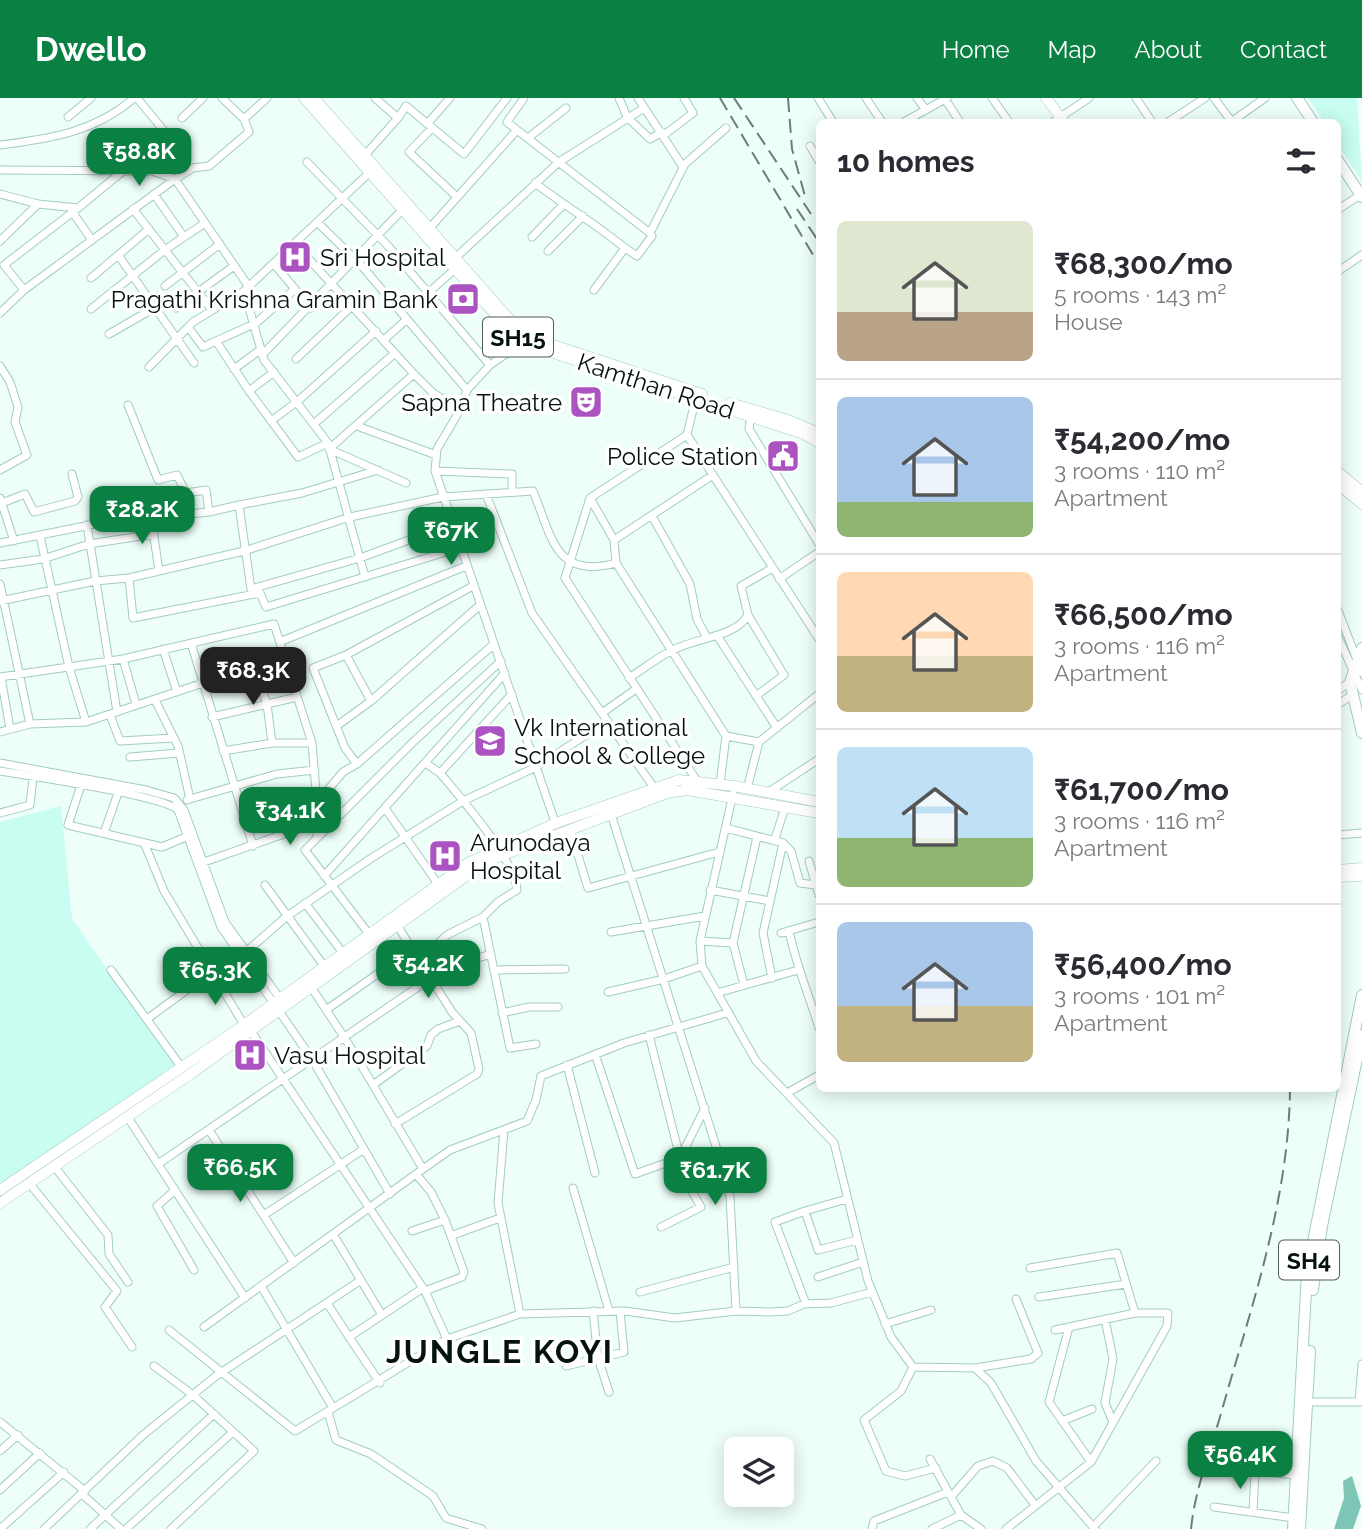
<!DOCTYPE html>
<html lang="en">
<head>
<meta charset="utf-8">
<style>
	:root { --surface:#fff; --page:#f2f2f3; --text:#2b2b33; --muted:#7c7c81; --line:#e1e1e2; --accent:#0b8043 }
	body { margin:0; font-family:Raleway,sans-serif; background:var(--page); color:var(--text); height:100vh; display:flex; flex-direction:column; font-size:26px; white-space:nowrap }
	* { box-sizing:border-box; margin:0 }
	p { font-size:23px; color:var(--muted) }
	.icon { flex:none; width:38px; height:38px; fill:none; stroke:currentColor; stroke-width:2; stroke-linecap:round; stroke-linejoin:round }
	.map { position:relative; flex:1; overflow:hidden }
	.drawer { position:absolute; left:816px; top:21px; width:525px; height:973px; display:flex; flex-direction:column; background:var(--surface); border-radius:10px; box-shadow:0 4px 18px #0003 }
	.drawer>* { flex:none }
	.tools { position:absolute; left:724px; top:1339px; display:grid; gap:14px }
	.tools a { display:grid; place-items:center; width:70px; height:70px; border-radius:10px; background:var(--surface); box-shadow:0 4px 18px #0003; font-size:35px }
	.price { position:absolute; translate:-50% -60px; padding:0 16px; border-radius:14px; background:var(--accent); color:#fff; font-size:23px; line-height:46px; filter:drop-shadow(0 2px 4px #0008) }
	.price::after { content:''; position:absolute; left:50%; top:42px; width:21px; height:16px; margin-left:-10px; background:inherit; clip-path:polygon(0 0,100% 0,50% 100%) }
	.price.on { background:#222; color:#fff }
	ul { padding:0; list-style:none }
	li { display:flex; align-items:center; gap:21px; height:175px; padding:0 21px }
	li+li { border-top:2px solid var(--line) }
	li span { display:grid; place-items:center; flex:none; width:196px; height:140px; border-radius:10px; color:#555 }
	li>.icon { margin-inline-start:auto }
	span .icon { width:84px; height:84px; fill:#fffc; stroke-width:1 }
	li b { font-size:30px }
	h2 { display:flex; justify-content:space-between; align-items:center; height:84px; padding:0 21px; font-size:30px }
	header { display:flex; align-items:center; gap:42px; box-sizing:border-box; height:98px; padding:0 35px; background:var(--accent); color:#fff }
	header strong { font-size:33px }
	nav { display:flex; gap:38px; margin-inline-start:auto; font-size:24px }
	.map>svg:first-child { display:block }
	.built { fill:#c9fdf1 }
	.water { fill:#7ec5b6 }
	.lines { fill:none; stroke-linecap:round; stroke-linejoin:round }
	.minor-casing { stroke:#a2ccc2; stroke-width:9 }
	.major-casing { stroke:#a2ccc2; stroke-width:11 }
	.highway-casing { stroke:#a2ccc2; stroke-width:12 }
	.minor { stroke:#fff; stroke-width:7 }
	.major { stroke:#fff; stroke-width:10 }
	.highway { stroke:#fff; stroke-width:10 }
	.rail { stroke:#6e7d79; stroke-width:2; stroke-dasharray:14 7; stroke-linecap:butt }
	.labels { text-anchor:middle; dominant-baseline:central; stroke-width:7; stroke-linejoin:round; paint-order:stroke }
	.shield { fill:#fff; stroke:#505a58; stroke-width:2 }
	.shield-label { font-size:23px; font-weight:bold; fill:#051310 }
	.poi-label { font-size:24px; fill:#051310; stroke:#fff; text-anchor:start }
	.street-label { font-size:24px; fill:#051310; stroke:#fff }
	.district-label { font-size:32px; font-weight:bold; letter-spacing:2px; fill:#051310; stroke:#fff }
</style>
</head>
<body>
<header>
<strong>Dwello</strong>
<nav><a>Home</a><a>Map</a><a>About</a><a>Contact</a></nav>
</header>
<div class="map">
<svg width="1362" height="1431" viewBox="0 0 1362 1431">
	<rect width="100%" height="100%" fill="#eefffa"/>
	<path class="built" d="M1308,0H1357L1362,83L1337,45V24H1324Z
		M61,708L72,821L177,971L0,1088V724Z"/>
	<path class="water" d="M1352,1378L1361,1408L1353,1431H1334L1344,1400L1343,1383Z"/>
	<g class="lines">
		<defs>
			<path id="minor" d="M137,0L165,34
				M619,0L627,19L650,41L662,34
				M638,0L683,69
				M818,0L833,24
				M866,0L882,24
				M917,0L926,12
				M992,0L1009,24
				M1136,0L1152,24
				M1214,0L1232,24
				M945,1L960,24
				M68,19L91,0
				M182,20L203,0
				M398,20L406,8L464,56L507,0
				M244,21L267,0
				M904,24L947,0
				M1053,24L1089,0
				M1168,24L1205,0
				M1231,24L1265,0
				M427,26L450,0
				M432,30L409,54L457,99
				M517,32L650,135
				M664,37L693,15L684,0
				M528,40L566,10
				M0,47C49,41 96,34 134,0
				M810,48L819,63
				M365,57L398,20L375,0
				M307,64L389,149L490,267
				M0,72L152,73L175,81L193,70L209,68L249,34L244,21L222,0
				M535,85C565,108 596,126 625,150
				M0,96L38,106L78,110L4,167L24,192
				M154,96L184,139
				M78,110L123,73
				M133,111L212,212
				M1337,112L1359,98
				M73,115L92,142
				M317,124L361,167L467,292
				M429,131L517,32L507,24L524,0
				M532,139L563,107
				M0,143L38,106
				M295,146L414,276L433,295L460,312
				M548,153L583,118
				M118,157L194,265
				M453,162L559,64L644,10
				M274,166L311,210
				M1337,174L1362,157
				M91,180L149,131
				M165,188L220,146
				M594,192L625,150L637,158L652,138L650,135L685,66L726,30
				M244,193L264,262L328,345L365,479
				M428,195L455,171
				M176,210L234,168
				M91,211L166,151L205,125
				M0,215L24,192L175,81L249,189
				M188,229L203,249L256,225L295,191
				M109,236L156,209
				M521,237L510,253L490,267L467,292L460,312L437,351L435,373L556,727
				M384,242L407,221
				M216,243L249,293
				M262,257L405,109
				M296,261L352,208
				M0,268L10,284L18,309L15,324L27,357L0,372
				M149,269L193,224L244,193L370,74
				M234,271L260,252
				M274,274L249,293L298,359L328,345
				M696,299L687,337L819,541
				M128,307L158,382L177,377L186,395L206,392L209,414
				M751,316L749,331L819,446
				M271,323L298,303L376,233
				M315,325L395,255
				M357,328L436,357
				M687,337L590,400L565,480L697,683
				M329,351L414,276
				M329,351L406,385
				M435,373L512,376V394
				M713,377L614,442L616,465L726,638L720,686
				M486,396L532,515L657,694
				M0,400L14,443
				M590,400L614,442
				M2,405L25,396L34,414L75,403L78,399L72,376
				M239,407L302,395L378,372
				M652,418L690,486L697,521L706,538
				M151,419L159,473
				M87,427L117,614
				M40,438L69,569L86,624
				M0,445L100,425L209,414L239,407L251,491L360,460L452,426
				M0,467L43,461L89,446L154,436
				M129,480L133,520L260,495L266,509L459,450
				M779,481L819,454
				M0,486L30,626
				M0,503L95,483L129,480L244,453L350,419L443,399L533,393C552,439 555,482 616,465
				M1337,510L1362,575
				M748,517L784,577L756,598
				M1337,537L1362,592
				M718,539L777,630
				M282,543L466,468
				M191,545L253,748
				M163,551L177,594
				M346,557L371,603
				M123,561L136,606
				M254,569L267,606L272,645
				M0,579L123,561L274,526L312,645L318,718L317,739
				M1,579L10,631
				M629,580C643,571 657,560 671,553C696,539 735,540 748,517L741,488L771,471
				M1337,593L1350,584
				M155,602L178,648L190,701L187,702
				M1337,607L1352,597
				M602,615L636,591
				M110,617L120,643L174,640
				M212,619L297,599
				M338,627L371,603L480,507
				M0,634L30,626L86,624L284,558
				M726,638L759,644
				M223,653L272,645H312
				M130,659L179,655
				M0,665L146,692L174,700L184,712L225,824L281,902
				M357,666L345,650L313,570L346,557L473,488
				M0,673C30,678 162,697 178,712L221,829L312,961L390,1096
				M440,675L512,596
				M81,687L68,727L162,749L188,738
				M747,691L759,644L819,596
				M767,695L819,661
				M733,696L700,843L702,868L756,963L834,1045L868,1183L891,1239L913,1269L975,1270L991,1285L1036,1363L1095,1431
				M190,701L277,676L315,672
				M385,710L438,786
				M0,715L30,707L33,679
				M611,716L720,1061L730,1099L736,1213
				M247,728L315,707L343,674L357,666L494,546
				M726,730L783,745L791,753L800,785L816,787
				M570,731L588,790L719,754
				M104,735L118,695
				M1337,737L1362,735
				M775,741L785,709
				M145,747L164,793L244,927
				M809,763L819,797
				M204,764L318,724
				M324,778L505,575
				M265,787L324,868
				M710,792L770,803
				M305,805L343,855
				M483,819L510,950L536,946
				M789,833C796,867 809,897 819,930
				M611,834L705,818
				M781,835L819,824
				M369,836L305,752L412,645L501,563
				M700,843L733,845
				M246,854L286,819L370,761L463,703L536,669L608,623
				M421,861L447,837L483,819L498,804L517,792C516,763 460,699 440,675L427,666
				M111,872L182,970
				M495,872L565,871
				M429,875L491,856
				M772,880L763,835L783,745
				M744,887L733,845L757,739
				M608,894L664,881L702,868
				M717,895L798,872
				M326,912L413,851
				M502,915L529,909H558
				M147,921L210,875
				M251,933L425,1193L447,1241
				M649,937L680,1060
				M595,956L635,1076L680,1060L705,1010
				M567,967L595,1075
				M373,987L427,948L431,937L438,931L460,923
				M787,995L819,977
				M127,1018L158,1066L431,880
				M395,1026L477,976L479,971L471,935L452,914L397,827
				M209,1032L294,1165
				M504,1032L498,1105L520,1216
				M158,1066L245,1200
				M54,1068L108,1137L109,1156L128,1184
				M423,1071L450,1052L527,1023L536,1002L541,978L624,945L727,915
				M416,1076L431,1094L445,1122
				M29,1085L117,1193L105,1209L132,1249
				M573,1090L609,1213
				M175,1092L157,1108L194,1172
				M805,1113L847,1101
				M264,1117L364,1051
				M661,1129L701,1109L674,1063
				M412,1133L445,1122L464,1174L462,1179L425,1193
				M333,1136L382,1217
				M453,1137L500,1120
				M1030,1170L1117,1155L1135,1215
				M818,1179L863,1164
				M261,1188L333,1310
				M640,1194L734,1169
				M1039,1199L1126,1186
				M327,1205L349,1239
				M806,1206L775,1124L805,1113L818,1152L857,1142
				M593,1213L598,1260L609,1294
				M1105,1221L1113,1261L1105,1305L1113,1324
				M885,1226L931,1212
				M204,1229L423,1071L348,945L311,889
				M1069,1229L1049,1304L1091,1364
				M169,1232L295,1333L447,1241L520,1216L625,1213L675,1220L736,1213L769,1214L788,1213L804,1206L831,1205L872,1194
				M154,1268L193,1297L254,1353L171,1431
				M566,1268L624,1254L620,1213
				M913,1269L901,1293L864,1322L886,1373L905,1378L936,1370
				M975,1270L1031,1261L1038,1255L1016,1201
				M380,1285L349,1239L423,1190
				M1303,1304H1362
				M1359,1304L1362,1266
				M328,1314L336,1342L371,1356L433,1398L446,1420L482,1431
				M1062,1323L1092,1311
				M0,1324L85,1393
				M0,1353L18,1337
				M930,1361L961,1417
				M1220,1369L1296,1377
				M0,1392L40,1355
				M82,1396L121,1431
				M951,1399L978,1368L993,1363L1007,1370L1035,1407
				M1214,1409L1294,1420
				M1253,1414L1255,1373
				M1093,1429L1156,1363
				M0,1431L64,1374
				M44,1431L143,1337L216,1278L361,1182
				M90,1431L214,1316
				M126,1431L233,1334
				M872,1431L874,1423L948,1394
				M932,1431L961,1417L981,1431
				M1006,1431L1091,1364L1167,1228L1168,1215H1135L1055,1232"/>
			<path id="major" d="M304,0L509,232L544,252L804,336L819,345
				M314,0L512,224L547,245L702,296
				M1046,0L1064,24
				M730,305L788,322L819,335
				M1337,373L1362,394
				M1337,385L1362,406
				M1337,772L1362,770
				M1337,779L1362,778
				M0,1092L244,927L468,765L556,725L679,682L734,688L819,704
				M0,1105L192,975L487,763L667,695L687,692L819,715"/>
			<path id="highway" d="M1297,0L1313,24
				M1337,61L1362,99
				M1362,550L1350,584L1362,635
				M1313,1192L1322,1128L1362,937
				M1293,1431L1307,1174L1362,897
				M1300,1431L1310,1253"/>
		</defs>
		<use href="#minor" class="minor-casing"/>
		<use href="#major" class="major-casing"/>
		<use href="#highway" class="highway-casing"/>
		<use href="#minor" class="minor"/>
		<use href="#major" class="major"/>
		<use href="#highway" class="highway"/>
		<path class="rail" d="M720,0L819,167
			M734,0L811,116
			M788,0L792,51L805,98
			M797,111L819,144
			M1191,1431C1195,1391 1211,1351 1222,1312C1252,1206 1289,1102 1290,990"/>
	</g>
	<defs>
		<symbol id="hospital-square" viewBox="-11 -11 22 22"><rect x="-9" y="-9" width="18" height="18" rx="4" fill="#ab54c1" stroke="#fff"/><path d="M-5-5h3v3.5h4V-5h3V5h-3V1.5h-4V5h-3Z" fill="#fff"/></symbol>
		<symbol id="bank-square" viewBox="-11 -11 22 22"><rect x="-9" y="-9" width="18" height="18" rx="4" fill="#ab54c1" stroke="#fff"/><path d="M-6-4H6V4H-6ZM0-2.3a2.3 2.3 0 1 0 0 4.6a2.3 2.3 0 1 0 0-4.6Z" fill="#fff"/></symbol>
		<symbol id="theatre-square" viewBox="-11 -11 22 22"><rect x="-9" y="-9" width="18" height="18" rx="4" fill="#ab54c1" stroke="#fff"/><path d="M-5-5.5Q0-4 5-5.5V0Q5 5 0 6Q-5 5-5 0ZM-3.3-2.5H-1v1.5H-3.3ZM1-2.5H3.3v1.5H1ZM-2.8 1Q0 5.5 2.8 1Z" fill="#fff"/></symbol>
		<symbol id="civic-square" viewBox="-11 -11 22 22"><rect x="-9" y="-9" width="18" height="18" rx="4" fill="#ab54c1" stroke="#fff"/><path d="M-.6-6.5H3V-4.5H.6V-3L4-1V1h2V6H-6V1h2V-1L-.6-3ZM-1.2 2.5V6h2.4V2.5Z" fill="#fff"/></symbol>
		<symbol id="university-square" viewBox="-11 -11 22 22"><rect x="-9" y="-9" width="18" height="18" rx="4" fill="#ab54c1" stroke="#fff"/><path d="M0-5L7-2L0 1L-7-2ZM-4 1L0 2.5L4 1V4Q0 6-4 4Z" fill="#fff"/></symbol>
	</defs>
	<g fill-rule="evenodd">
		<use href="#hospital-square" x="276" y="140" width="38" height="38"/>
		<use href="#bank-square" x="444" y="182" width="38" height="38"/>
		<use href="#theatre-square" x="567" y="285" width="38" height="38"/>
		<use href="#civic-square" x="764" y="339" width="38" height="38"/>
		<use href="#university-square" x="471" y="624" width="38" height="38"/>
		<use href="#hospital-square" x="426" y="739" width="38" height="38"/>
		<use href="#hospital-square" x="231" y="938" width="38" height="38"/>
	</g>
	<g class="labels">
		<g class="shield">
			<rect x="483" y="219.5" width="70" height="39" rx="5"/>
			<rect x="1279" y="1142.5" width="60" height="39" rx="5"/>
		</g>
		<g class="shield-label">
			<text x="518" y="239">SH15</text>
			<text x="1309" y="1162">SH4</text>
		</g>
		<g class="poi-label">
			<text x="320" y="159">Sri Hospital</text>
			<text x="438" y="201" text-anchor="end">Pragathi Krishna Gramin Bank</text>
			<text x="562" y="304" text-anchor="end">Sapna Theatre</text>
			<text x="758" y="358" text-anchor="end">Police Station</text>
			<text x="514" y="629">Vk International<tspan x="514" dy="28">School &amp; College</tspan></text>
			<text x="470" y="744">Arunodaya<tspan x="470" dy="28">Hospital</tspan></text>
			<text x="274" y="957">Vasu Hospital</text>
		</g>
		<g class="street-label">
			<text transform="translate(656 288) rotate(18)">Kamthan Road</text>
		</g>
		<g class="district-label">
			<text x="500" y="1253">JUNGLE KOYI</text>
		</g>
	</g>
</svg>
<div class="tools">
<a><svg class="icon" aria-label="layers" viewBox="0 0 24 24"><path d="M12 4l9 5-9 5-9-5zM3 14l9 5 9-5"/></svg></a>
</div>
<b class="price" style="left:139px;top:90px">₹58.8K</b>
<b class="price" style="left:142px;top:448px">₹28.2K</b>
<b class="price" style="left:451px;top:469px">₹67K</b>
<b class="price on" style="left:253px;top:609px">₹68.3K</b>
<b class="price" style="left:290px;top:749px">₹34.1K</b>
<b class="price" style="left:428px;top:902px">₹54.2K</b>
<b class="price" style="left:215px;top:909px">₹65.3K</b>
<b class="price" style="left:240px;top:1106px">₹66.5K</b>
<b class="price" style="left:715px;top:1109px">₹61.7K</b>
<b class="price" style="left:1240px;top:1393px">₹56.4K</b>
<section class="drawer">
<h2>10 homes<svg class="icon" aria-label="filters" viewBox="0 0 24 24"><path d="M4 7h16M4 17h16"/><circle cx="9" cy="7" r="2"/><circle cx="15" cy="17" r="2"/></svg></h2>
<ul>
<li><span style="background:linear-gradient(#dfe7d0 65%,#b9a48a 0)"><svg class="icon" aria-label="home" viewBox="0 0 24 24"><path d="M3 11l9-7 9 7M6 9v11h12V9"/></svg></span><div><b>₹68,300/mo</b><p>5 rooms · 143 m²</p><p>House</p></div></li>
<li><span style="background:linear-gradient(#a9c7e8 75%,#8fb573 0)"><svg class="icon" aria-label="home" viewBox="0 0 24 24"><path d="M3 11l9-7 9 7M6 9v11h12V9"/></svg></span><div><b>₹54,200/mo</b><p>3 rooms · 110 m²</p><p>Apartment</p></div></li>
<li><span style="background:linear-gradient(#ffd9b3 60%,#c2b280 0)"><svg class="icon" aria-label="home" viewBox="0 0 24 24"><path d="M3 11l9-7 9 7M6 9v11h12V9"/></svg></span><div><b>₹66,500/mo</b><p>3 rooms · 116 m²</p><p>Apartment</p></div></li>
<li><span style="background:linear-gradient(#bfe0f5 65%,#8fb573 0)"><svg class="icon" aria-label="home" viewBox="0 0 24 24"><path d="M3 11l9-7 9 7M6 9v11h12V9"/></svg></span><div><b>₹61,700/mo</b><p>3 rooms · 116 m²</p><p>Apartment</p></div></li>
<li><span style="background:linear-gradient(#a9c7e8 60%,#c2b280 0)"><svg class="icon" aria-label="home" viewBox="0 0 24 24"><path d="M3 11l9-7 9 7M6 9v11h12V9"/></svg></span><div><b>₹56,400/mo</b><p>3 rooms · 101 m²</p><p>Apartment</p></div></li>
</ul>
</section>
</div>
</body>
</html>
